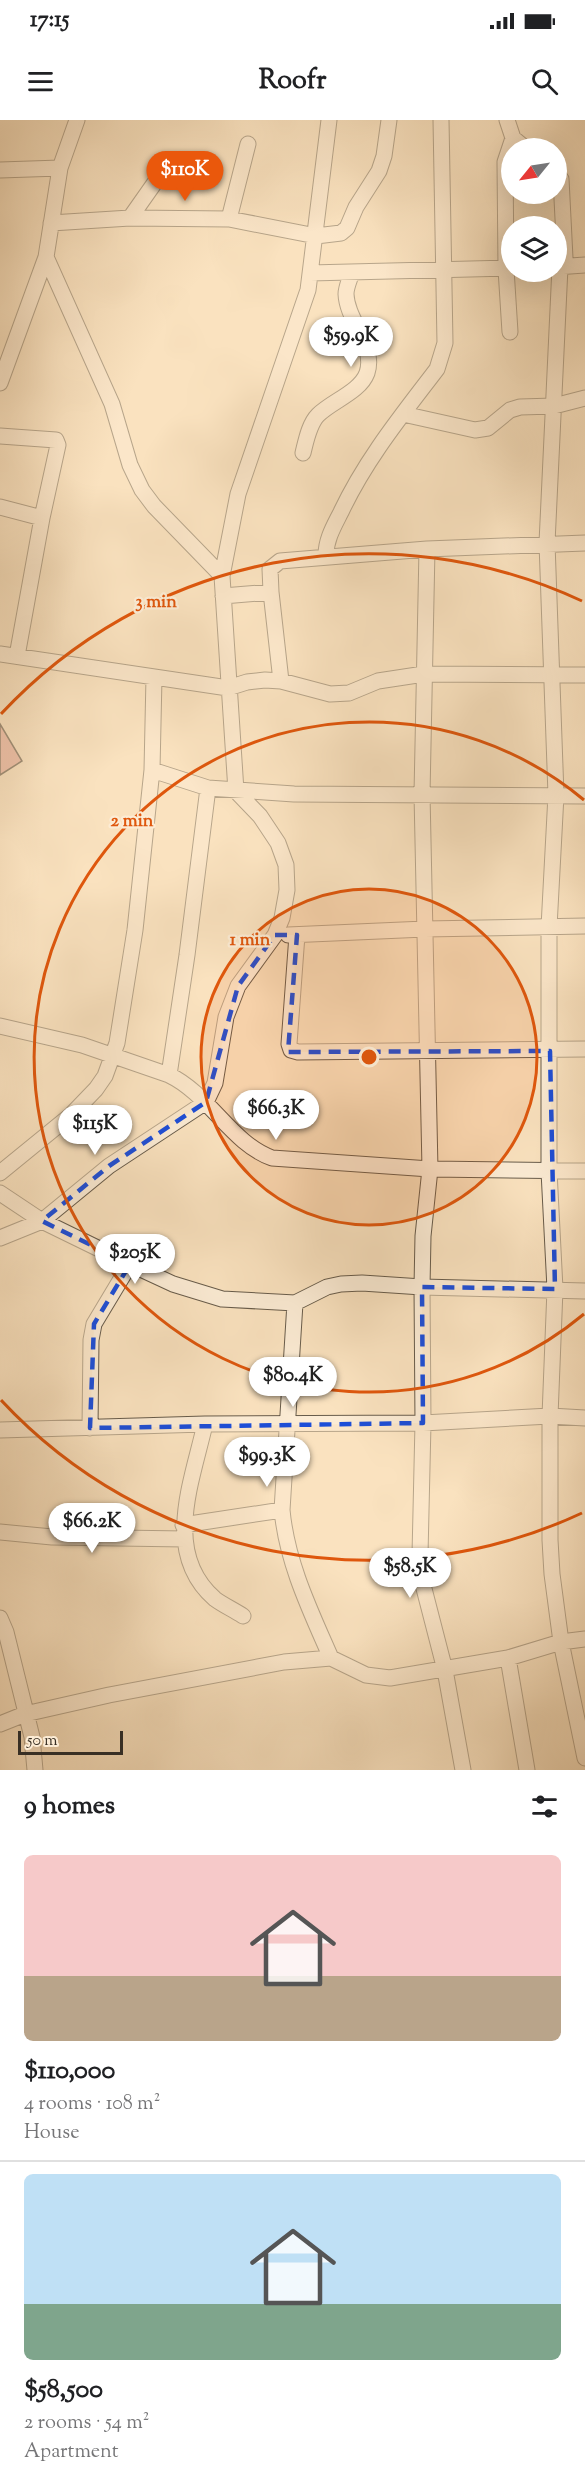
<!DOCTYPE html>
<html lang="en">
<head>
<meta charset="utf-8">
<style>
	:root { --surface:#fff; --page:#f6f6f6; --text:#202124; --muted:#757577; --line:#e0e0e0; --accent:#ea580c }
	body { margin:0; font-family:"Sorts Mill Goudy",serif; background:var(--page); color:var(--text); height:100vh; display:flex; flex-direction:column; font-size:22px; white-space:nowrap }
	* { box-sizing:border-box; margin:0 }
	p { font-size:20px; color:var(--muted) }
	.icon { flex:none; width:33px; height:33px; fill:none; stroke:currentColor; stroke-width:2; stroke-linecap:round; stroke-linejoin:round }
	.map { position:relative; height:1650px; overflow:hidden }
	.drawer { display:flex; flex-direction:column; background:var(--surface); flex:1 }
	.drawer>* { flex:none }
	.needle { width:39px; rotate:240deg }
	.tools { position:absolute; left:501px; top:18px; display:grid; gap:12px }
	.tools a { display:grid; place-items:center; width:66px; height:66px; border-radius:50%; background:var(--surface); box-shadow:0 6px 24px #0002; font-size:30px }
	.scale { position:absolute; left:18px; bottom:15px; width:105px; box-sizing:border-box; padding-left:6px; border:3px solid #382f24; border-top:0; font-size:16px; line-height:21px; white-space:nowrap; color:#382f24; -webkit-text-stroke:4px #fcecd5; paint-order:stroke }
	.price { position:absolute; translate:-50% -51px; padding:0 14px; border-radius:21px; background:#fff; color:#222; font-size:20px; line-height:39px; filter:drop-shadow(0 2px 3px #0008) }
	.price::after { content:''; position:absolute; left:50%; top:36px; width:18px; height:14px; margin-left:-9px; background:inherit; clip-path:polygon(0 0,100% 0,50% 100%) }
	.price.selected { background:var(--accent); color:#fff }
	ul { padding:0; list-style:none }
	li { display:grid; align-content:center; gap:12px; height:318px; padding:0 24px }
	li+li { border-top:2px solid var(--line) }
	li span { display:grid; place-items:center; height:186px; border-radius:9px; color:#555 }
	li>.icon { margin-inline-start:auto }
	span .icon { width:108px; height:108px; fill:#fffc; stroke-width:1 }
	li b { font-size:26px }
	h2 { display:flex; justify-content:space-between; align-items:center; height:72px; padding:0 24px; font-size:26px }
	.status { display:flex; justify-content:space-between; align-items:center; height:42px; padding:0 30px; background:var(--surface); direction:ltr }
	.status svg { height:16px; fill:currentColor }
	header { display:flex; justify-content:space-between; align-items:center; height:78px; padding:0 24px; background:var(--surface); font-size:27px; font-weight:800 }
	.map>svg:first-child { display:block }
	.building { fill:#e5a193; stroke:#382f24; stroke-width:1.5 }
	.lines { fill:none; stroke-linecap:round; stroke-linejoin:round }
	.minor-casing { stroke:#685c4b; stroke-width:17 }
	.minor { stroke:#fcecd5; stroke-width:15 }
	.marked { fill:none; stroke:#1d4ed8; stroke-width:4.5; stroke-dasharray:12 8; stroke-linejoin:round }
	.ring { fill:none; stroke:#df570d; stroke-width:3 }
	.centre { fill:#df570d; stroke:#fcecd5; stroke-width:3 }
	.ring-label { font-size:18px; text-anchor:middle; font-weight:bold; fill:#df570d; stroke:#fcecd5; stroke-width:4.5; stroke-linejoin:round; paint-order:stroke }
</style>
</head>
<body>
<div class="status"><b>17:15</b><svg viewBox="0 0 49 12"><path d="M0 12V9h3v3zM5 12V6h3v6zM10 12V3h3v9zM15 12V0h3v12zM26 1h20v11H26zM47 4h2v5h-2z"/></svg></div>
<header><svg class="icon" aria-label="menu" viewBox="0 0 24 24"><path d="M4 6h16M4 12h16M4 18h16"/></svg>Roofr<svg class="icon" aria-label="search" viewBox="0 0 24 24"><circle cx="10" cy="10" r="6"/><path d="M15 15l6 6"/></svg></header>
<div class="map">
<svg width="585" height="1650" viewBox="0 0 585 1650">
	<rect width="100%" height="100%" fill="#fae2bf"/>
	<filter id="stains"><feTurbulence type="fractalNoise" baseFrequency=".00333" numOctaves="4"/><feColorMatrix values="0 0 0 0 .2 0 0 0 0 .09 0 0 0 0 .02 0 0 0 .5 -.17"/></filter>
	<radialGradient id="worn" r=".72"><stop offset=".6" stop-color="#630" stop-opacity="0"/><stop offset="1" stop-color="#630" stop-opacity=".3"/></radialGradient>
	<path class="building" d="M0,604L22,641L0,655Z"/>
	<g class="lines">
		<defs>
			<path id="minor" d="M507,0L513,18L525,28
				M0,50L60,48
				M556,54L561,59L565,138L560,147L547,423L556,675L549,807V1051L555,1169L550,1296V1420L552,1454L561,1522L585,1638
				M130,98L163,51
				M229,99L248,24
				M51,103L130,98L229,99L316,116L341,113L347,108L356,87L379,51L384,36L389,0
				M46,137L112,284L130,345L142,370L154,386L222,456
				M556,147L585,145
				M310,153L512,148
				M510,212L506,149L505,42L513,18
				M0,263L46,137L60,48L77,0
				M403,294L475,310L488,308L510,290L520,287L554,286L585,278
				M0,316L56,320L58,325L42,398
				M303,333C306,321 309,304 318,295C332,281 360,272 367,253C376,226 347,201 346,174C346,167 350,159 352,152
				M0,387L42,398L17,536
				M427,429L422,674L430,1049L423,1116L422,1167L423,1303L420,1435L421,1457L445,1550L463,1650
				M326,435C326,419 334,406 341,392C366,339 402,295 437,249L445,223L441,0
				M223,476L271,472
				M0,534L228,568L247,562L265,560L281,561L330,574L349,573L378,561L424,554L585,555
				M281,561L271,472L270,449L280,441L427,429L585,423
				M152,650L208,668L294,674L585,676
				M288,815L425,809L585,806
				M297,815L289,924L291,930L298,932L585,929
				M0,906L82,925L169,955C209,974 232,1024 272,1038L430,1049L585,1051
				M169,955L187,835L208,668
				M0,1053L71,995L96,969L105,956L117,923L135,810L152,650L154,557
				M0,1073L42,1101L130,1144L173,1164L222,1179L295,1183L327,1167L341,1164L362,1163L422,1167L585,1171
				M0,1118L42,1101L109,1046L206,982L215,963L226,897L238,866L275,815L282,798L287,770L286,745L278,723L260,696L236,671L222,456L238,374L308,170L329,0
				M295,1183L282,1390C287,1443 310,1490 331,1538
				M205,1304C192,1362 162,1433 215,1479C223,1485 234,1490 243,1496
				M90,1308L91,1220L94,1204L130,1144
				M0,1310L205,1304L423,1303L550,1296L585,1298
				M183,1405L282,1390
				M0,1412L52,1417L185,1419
				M0,1498L6,1512L32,1617L35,1650
				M508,1538L527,1650
				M0,1604L25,1594L109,1575L284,1542L331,1538L366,1555L390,1558L508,1538L561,1522L585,1519"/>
		</defs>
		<use href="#minor" class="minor-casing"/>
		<use href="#minor" class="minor"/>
	</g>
	<path d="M0 0H585V1650H0ZM275,815H297L288,932L550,931L555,1169L422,1167L423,1303L90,1308L94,1204L130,1144L42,1101L109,1046L206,982L238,866Z" fill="#fae2bf" fill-opacity=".55" fill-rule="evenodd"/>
	<path class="marked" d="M275,815H297L288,932L550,931L555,1169L422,1167L423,1303L90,1308L94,1204L130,1144L42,1101L109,1046L206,982L238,866Z"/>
	<circle cx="369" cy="937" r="168" fill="#df570d" fill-opacity=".12"/>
	<g class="ring">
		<circle cx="369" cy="937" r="168"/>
		<path d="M584 1194A335 335 0 1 1 584 680"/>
		<path d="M582 1393A503 503 0 0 1 1 1280M1 594A503 503 0 0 1 582 481"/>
	</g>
	<circle cx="369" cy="937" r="9" class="centre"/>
	<g class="ring-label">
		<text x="156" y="487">3 min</text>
		<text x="132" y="706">2 min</text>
		<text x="250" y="825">1 min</text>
	</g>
	<rect width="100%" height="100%" filter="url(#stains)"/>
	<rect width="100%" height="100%" fill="url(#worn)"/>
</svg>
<div class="tools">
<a><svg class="needle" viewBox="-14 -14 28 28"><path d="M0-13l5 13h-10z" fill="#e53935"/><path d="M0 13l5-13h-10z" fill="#757577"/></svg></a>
<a><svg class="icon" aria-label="layers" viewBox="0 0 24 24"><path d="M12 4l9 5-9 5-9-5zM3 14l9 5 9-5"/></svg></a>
</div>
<div class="scale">50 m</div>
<b class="price selected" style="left:185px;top:82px">$110K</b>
<b class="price" style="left:351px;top:248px">$59.9K</b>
<b class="price" style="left:276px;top:1021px">$66.3K</b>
<b class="price" style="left:95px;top:1036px">$115K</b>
<b class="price" style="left:135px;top:1165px">$205K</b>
<b class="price" style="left:293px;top:1288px">$80.4K</b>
<b class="price" style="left:267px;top:1368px">$99.3K</b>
<b class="price" style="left:92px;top:1434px">$66.2K</b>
<b class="price" style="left:410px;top:1479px">$58.5K</b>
</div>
<section class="drawer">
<h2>9 homes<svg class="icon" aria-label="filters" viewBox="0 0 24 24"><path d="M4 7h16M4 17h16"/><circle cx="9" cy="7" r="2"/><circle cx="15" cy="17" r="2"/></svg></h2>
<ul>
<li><span style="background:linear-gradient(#f6c9c9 65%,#b9a48a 0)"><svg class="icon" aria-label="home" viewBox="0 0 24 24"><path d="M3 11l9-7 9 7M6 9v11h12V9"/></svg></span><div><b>$110,000</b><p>4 rooms · 108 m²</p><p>House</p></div></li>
<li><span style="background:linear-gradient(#bfe0f5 70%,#7fa58c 0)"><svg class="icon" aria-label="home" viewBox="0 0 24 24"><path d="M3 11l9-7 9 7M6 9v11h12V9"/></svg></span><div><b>$58,500</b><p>2 rooms · 54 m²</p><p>Apartment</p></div></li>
</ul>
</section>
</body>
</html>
